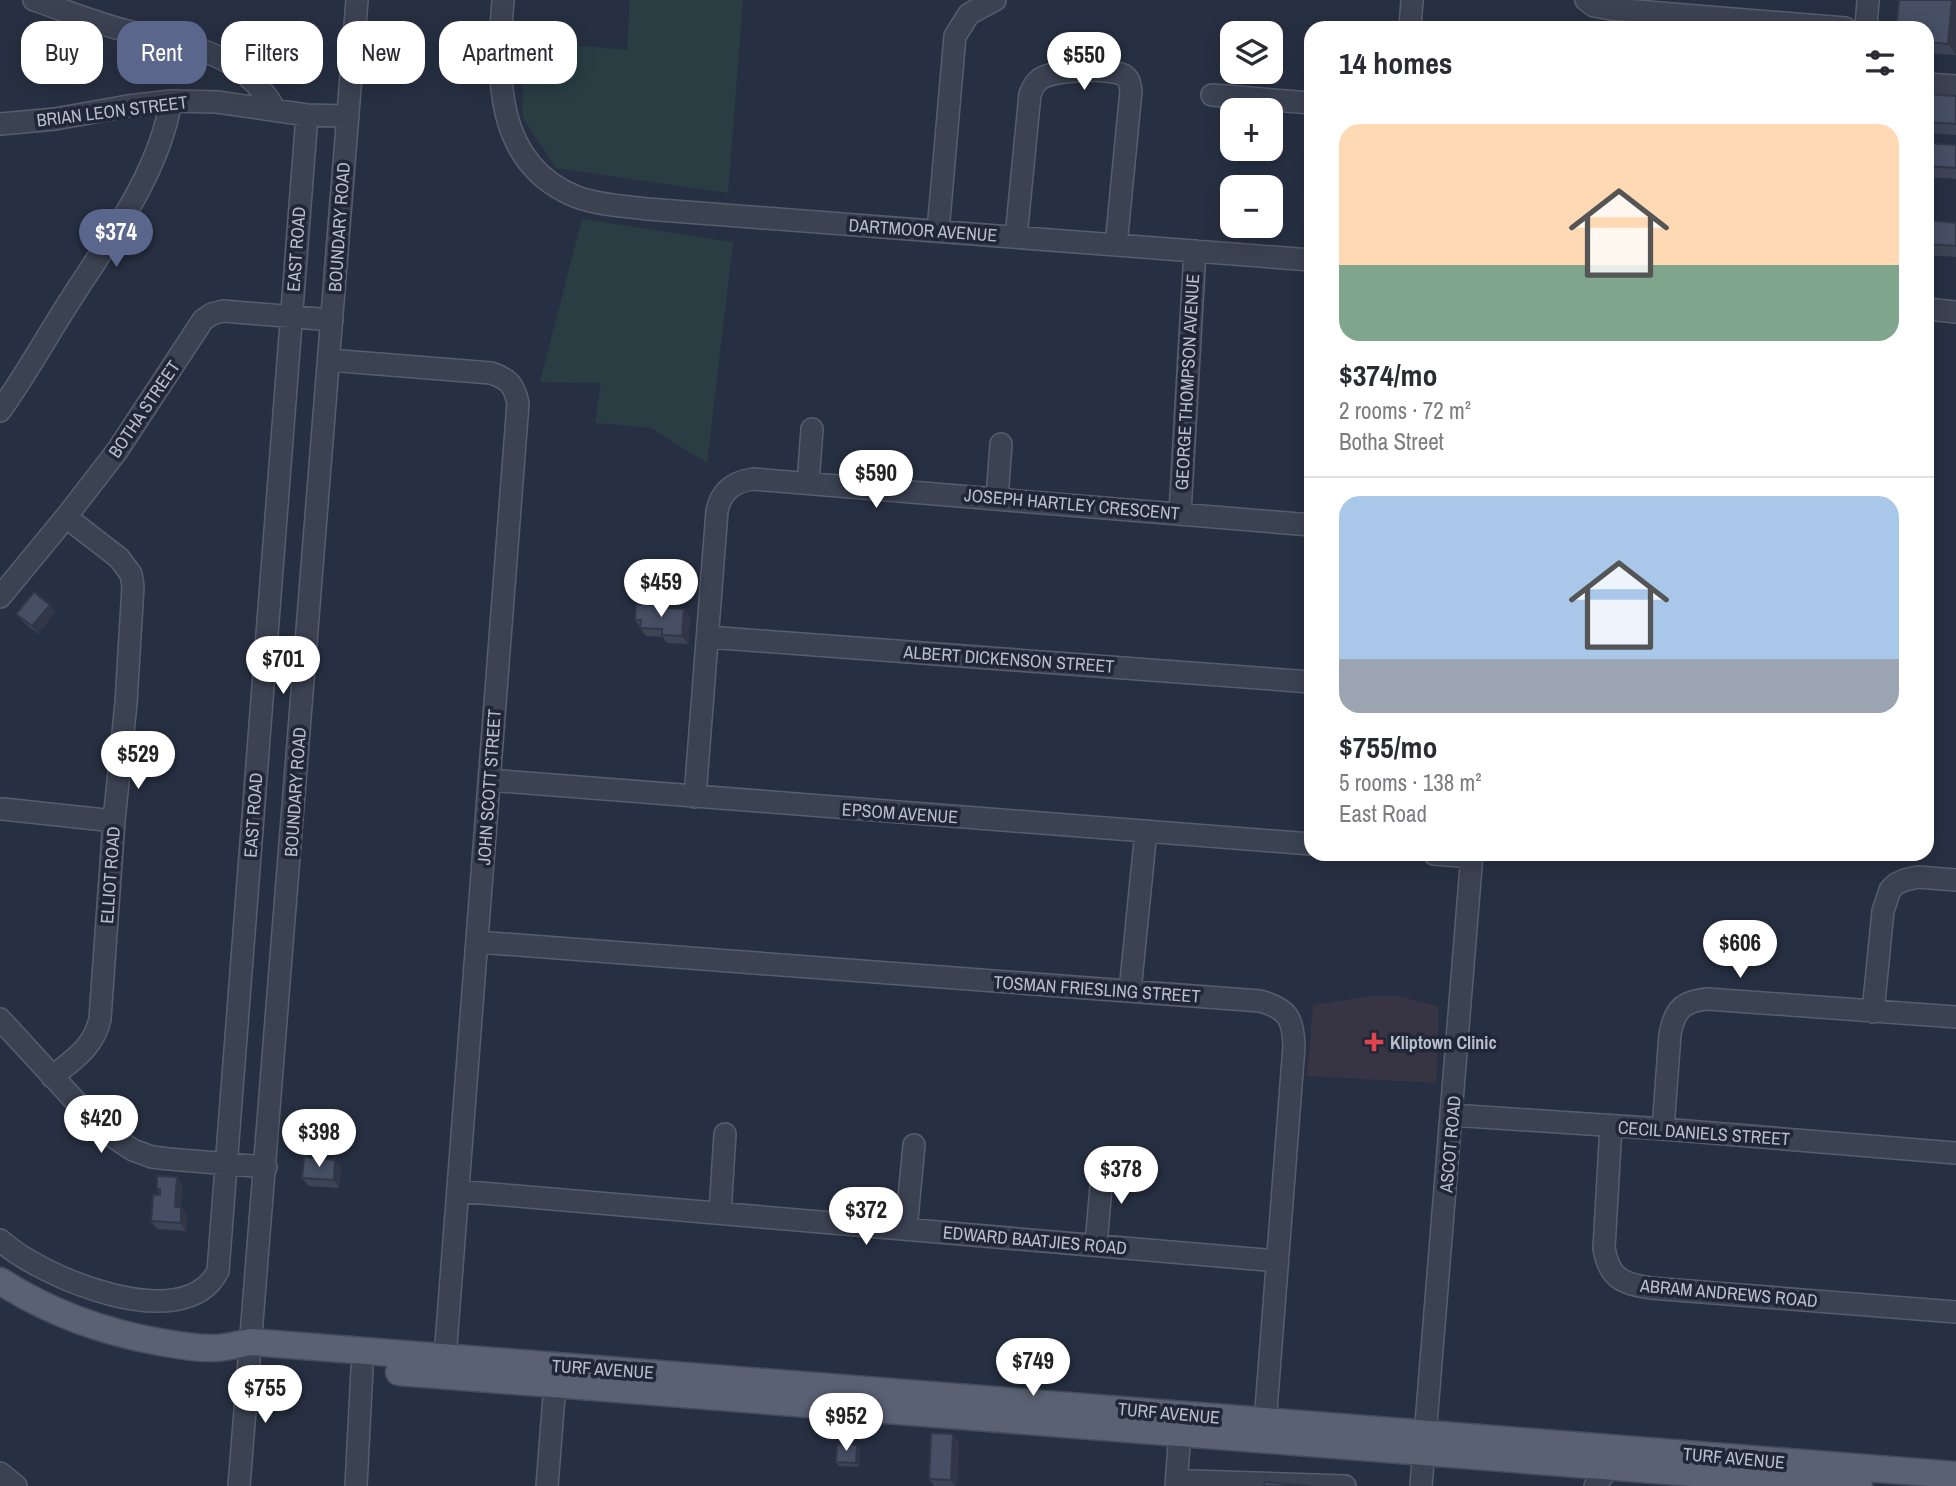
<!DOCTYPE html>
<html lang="en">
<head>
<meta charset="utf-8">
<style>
	:root { --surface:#fff; --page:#f7f7f7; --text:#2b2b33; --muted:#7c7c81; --line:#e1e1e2; --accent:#5a668b }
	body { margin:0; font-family:"Archivo Narrow",sans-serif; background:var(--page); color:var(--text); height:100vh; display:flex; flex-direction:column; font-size:26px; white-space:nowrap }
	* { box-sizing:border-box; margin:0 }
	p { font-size:23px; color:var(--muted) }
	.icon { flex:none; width:38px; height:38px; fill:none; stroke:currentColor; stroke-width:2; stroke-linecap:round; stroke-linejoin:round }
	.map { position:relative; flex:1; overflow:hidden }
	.sheet { position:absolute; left:1304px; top:21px; width:630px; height:840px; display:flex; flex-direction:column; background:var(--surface); border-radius:21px; box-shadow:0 4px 18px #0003 }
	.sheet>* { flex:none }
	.guide { position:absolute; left:21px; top:21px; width:665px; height:63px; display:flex; gap:14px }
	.fabs { position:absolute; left:1220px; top:21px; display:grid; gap:14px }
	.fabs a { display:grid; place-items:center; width:63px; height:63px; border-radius:14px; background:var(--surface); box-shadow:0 4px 18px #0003; font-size:35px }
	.price { position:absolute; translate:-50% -60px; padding:0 16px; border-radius:24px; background:#fff; color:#222; font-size:23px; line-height:46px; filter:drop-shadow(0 2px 4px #0008) }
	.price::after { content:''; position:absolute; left:50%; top:42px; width:21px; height:16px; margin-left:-10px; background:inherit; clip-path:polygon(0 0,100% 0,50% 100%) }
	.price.current { background:var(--accent); color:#fff }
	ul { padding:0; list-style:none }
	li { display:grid; align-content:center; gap:14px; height:371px; padding:0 35px }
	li+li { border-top:2px solid var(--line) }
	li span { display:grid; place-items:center; height:217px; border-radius:21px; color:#555 }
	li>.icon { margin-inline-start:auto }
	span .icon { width:126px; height:126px; fill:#fffc; stroke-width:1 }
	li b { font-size:30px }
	h2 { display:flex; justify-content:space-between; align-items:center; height:84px; padding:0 35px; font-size:30px }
	.chip { padding:0 24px; border-radius:21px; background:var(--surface); box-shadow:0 4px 18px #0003; font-size:24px; line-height:63px }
	.chip.current { background:var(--accent); color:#fff }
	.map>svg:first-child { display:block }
	.medical { fill:#373443 }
	.green { fill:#293d43 }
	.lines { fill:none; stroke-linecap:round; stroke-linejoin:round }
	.minor-casing { stroke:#575d6c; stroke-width:24 }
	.major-casing { stroke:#454b5b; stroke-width:29 }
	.minor { stroke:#3b4252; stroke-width:21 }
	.major { stroke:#5a6172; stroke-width:26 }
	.wall { fill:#3c4456 }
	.shaded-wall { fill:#313746 }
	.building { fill:#464f64; stroke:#313746; stroke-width:2 }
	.health-dot { fill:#e0444e; stroke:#202738; stroke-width:2.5 }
	.labels { text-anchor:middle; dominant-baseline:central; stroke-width:7; stroke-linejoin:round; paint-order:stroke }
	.street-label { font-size:18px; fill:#b9becc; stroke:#202738 }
	.poi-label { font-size:18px; font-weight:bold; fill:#b9becc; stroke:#202738; text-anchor:start }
</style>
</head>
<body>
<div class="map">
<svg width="1956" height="1486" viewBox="0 0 1956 1486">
	<rect width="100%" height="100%" fill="#273042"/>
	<path class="medical" d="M1370,996H1399L1439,1007L1436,1083L1307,1076L1313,1005Z"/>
	<path class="green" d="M630,0H743L728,193L556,168L523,118L522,41L627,50Z
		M582,219L733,242L707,463L651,428L595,423L601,383L540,382Z"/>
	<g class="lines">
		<defs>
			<path id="minor" d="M34,0C63,10 91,21 120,29C185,47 239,47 276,111
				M503,0C497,74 493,164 577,197C599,205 624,206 647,209L1311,260
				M1586,0L1594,6L1611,9L1845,28
				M1410,28L1412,0
				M1866,28L1868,0
				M1927,84L1956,86
				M1212,95L1311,103
				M0,124L55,119L128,106L171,101L217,102L307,115L348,116
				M938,231L955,36L969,14L995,0
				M1016,237L1030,94C1032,89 1035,83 1039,80C1051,69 1112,67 1125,76C1130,80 1130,85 1131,91L1116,245
				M1927,309L1956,312
				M329,360L491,373C509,379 514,385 518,403L444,1371
				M0,411C25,376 46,338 69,302C109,239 158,176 171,101
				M808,483L812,429
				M997,498L1001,444
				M1180,513L1195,251
				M0,597L66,517L117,451L203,320L212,314L223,311L332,320
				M708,637L1311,682
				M489,780L1311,844
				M695,797L717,511C721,491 733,482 753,479L1311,525
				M3,809L114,821
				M1434,854L1472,857
				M477,942L1260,1001C1288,1009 1293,1018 1294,1046L1264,1436
				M1130,991L1146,831
				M1873,1012L1883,911L1890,890L1896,884L1905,880L1918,877L1956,880
				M0,1019L101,1129L133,1150L152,1157L169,1159L266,1167
				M52,1077C73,1060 94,1047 100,1019L114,821L126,703L133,586L131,574L119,558L66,517
				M1452,1115L1663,1129L1956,1153
				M1611,1126L1604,1248C1609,1278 1622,1284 1651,1288L1956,1312
				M1663,1129L1670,1034C1675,1009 1683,1001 1708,999L1956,1017
				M458,1191L1277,1261
				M720,1213L725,1134
				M906,1229L914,1145
				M0,1240C40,1277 184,1338 218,1271L307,115
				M1096,1245L1103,1163
				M0,1473L16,1486
				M1177,1482L1192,1481L1345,1486
				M239,1486L357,0
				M356,1486L362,1369
				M547,1486L556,1371
				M1176,1486L1181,1418
				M1421,1486L1472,854
				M1595,1486L1609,1467"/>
			<path id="major" d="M0,1281C50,1313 102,1332 160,1342C177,1345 196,1349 214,1348C226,1348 239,1344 251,1342L1956,1475
				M399,1372L1859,1486"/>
		</defs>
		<use href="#minor" class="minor-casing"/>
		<use href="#major" class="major-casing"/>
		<use href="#minor" class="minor"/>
		<use href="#major" class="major"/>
	</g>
	<path class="wall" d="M1956,0V55L1927,53V28Z
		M1927,94L1956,96V135L1927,133Z
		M1927,143L1956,145V179L1927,177Z
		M1927,220L1956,223V257L1927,255Z
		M50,605L55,612L38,634L22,621L16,614Z
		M671,608L684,609L690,617L688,644L667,643L663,637L646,636L635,620Z
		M335,1160L341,1167L339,1188L308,1186L302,1178Z
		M182,1184L181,1207L187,1215L186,1231L157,1229L151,1221L160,1195L157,1189Z
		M959,1442L957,1486H934L929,1479Z
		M857,1445L860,1449L859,1467L839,1466L836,1462Z"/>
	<path class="shaded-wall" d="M1952,0H1956V55L1948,44Z
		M1927,186L1929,190L1928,213L1927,211Z
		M50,605L55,612L38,634L32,626Z
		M684,609L690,617L688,644L682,636Z
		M335,1160L341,1167L339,1188L334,1180Z
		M177,1177L182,1184L180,1215L175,1207Z
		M181,1207L187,1215L186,1231L181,1223Z
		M953,1434L959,1442L957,1486H955L951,1480Z
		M857,1445L860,1449L859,1467L856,1463Z"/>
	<path class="building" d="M1899,0H1952L1948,44L1927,42V28H1896Z
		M1927,94L1956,96V124L1927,122Z
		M1927,143L1956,145V168L1927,166Z
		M1927,220L1956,223V246L1927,244Z
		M34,592L50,605L32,626L16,614Z
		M636,604L670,606L669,608L684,609L682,636L662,635V629L640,628L641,620H635Z
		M304,1157L335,1160L334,1180L302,1178Z
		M157,1176L177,1177L175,1207H181V1223L151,1221L153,1195H160V1189H157Z
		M931,1433L953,1434L951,1480L929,1479Z
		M837,1444L857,1445L856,1463L836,1462Z
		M1265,1482L1310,1486H1264Z"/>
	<path class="health-dot" d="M1370.5 1031.5h7v7h7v7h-7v7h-7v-7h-7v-7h7z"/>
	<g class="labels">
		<g class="street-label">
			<text transform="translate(112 111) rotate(-7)">BRIAN LEON STREET</text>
			<text transform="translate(339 227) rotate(-86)">BOUNDARY ROAD</text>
			<text transform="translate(923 230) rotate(4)">DARTMOOR AVENUE</text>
			<text transform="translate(296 249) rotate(-86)">EAST ROAD</text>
			<text transform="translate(1187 382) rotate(-87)">GEORGE THOMPSON AVENUE</text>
			<text transform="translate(144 409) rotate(-56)">BOTHA STREET</text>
			<text transform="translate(1072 504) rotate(5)">JOSEPH HARTLEY CRESCENT</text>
			<text transform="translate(1009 659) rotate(4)">ALBERT DICKENSON STREET</text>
			<text transform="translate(489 787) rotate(-86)">JOHN SCOTT STREET</text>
			<text transform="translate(295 792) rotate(-86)">BOUNDARY ROAD</text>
			<text transform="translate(900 813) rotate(4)">EPSOM AVENUE</text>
			<text transform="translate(253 815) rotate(-86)">EAST ROAD</text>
			<text transform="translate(110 875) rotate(-86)">ELLIOT ROAD</text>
			<text transform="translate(1097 989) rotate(4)">TOSMAN FRIESLING STREET</text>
			<text transform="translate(1704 1133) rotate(4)">CECIL DANIELS STREET</text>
			<text transform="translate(1450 1144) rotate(-85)">ASCOT ROAD</text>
			<text transform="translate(1035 1240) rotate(5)">EDWARD BAATJIES ROAD</text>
			<text transform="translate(1729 1293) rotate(5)">ABRAM ANDREWS ROAD</text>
			<text transform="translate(603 1369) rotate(4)">TURF AVENUE</text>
			<text transform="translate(1169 1413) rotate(5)">TURF AVENUE</text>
			<text transform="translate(1734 1458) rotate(5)">TURF AVENUE</text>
		</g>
		<g class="poi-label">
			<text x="1390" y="1042">Kliptown Clinic</text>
		</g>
	</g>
</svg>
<div class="fabs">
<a><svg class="icon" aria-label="layers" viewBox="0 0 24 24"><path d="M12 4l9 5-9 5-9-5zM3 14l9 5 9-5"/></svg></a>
<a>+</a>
<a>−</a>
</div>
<b class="price" style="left:1084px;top:92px">$550</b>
<b class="price current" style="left:116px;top:269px">$374</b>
<b class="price" style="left:876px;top:510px">$590</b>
<b class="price" style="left:661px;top:619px">$459</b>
<b class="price" style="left:283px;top:696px">$701</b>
<b class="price" style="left:138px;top:791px">$529</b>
<b class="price" style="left:1740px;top:980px">$606</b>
<b class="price" style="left:101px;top:1155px">$420</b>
<b class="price" style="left:319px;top:1169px">$398</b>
<b class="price" style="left:1121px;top:1206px">$378</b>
<b class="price" style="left:866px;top:1247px">$372</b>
<b class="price" style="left:1033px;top:1398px">$749</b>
<b class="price" style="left:265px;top:1425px">$755</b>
<b class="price" style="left:846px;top:1453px">$952</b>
<div class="guide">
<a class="chip">Buy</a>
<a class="chip current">Rent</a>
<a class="chip">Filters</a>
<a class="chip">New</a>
<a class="chip">Apartment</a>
</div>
<section class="sheet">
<h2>14 homes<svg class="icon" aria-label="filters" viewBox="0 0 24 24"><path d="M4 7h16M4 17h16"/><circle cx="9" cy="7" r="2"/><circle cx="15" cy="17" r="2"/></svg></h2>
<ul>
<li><span style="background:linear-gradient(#ffd9b3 65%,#7fa58c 0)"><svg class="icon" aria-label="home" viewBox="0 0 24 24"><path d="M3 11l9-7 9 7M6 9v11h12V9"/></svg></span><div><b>$374/mo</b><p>2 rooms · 72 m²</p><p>Botha Street</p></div></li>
<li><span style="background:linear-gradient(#a9c7e8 75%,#9aa5b1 0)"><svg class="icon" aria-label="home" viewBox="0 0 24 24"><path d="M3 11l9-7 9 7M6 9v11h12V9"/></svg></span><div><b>$755/mo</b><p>5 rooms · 138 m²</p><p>East Road</p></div></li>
</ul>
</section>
</div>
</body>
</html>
